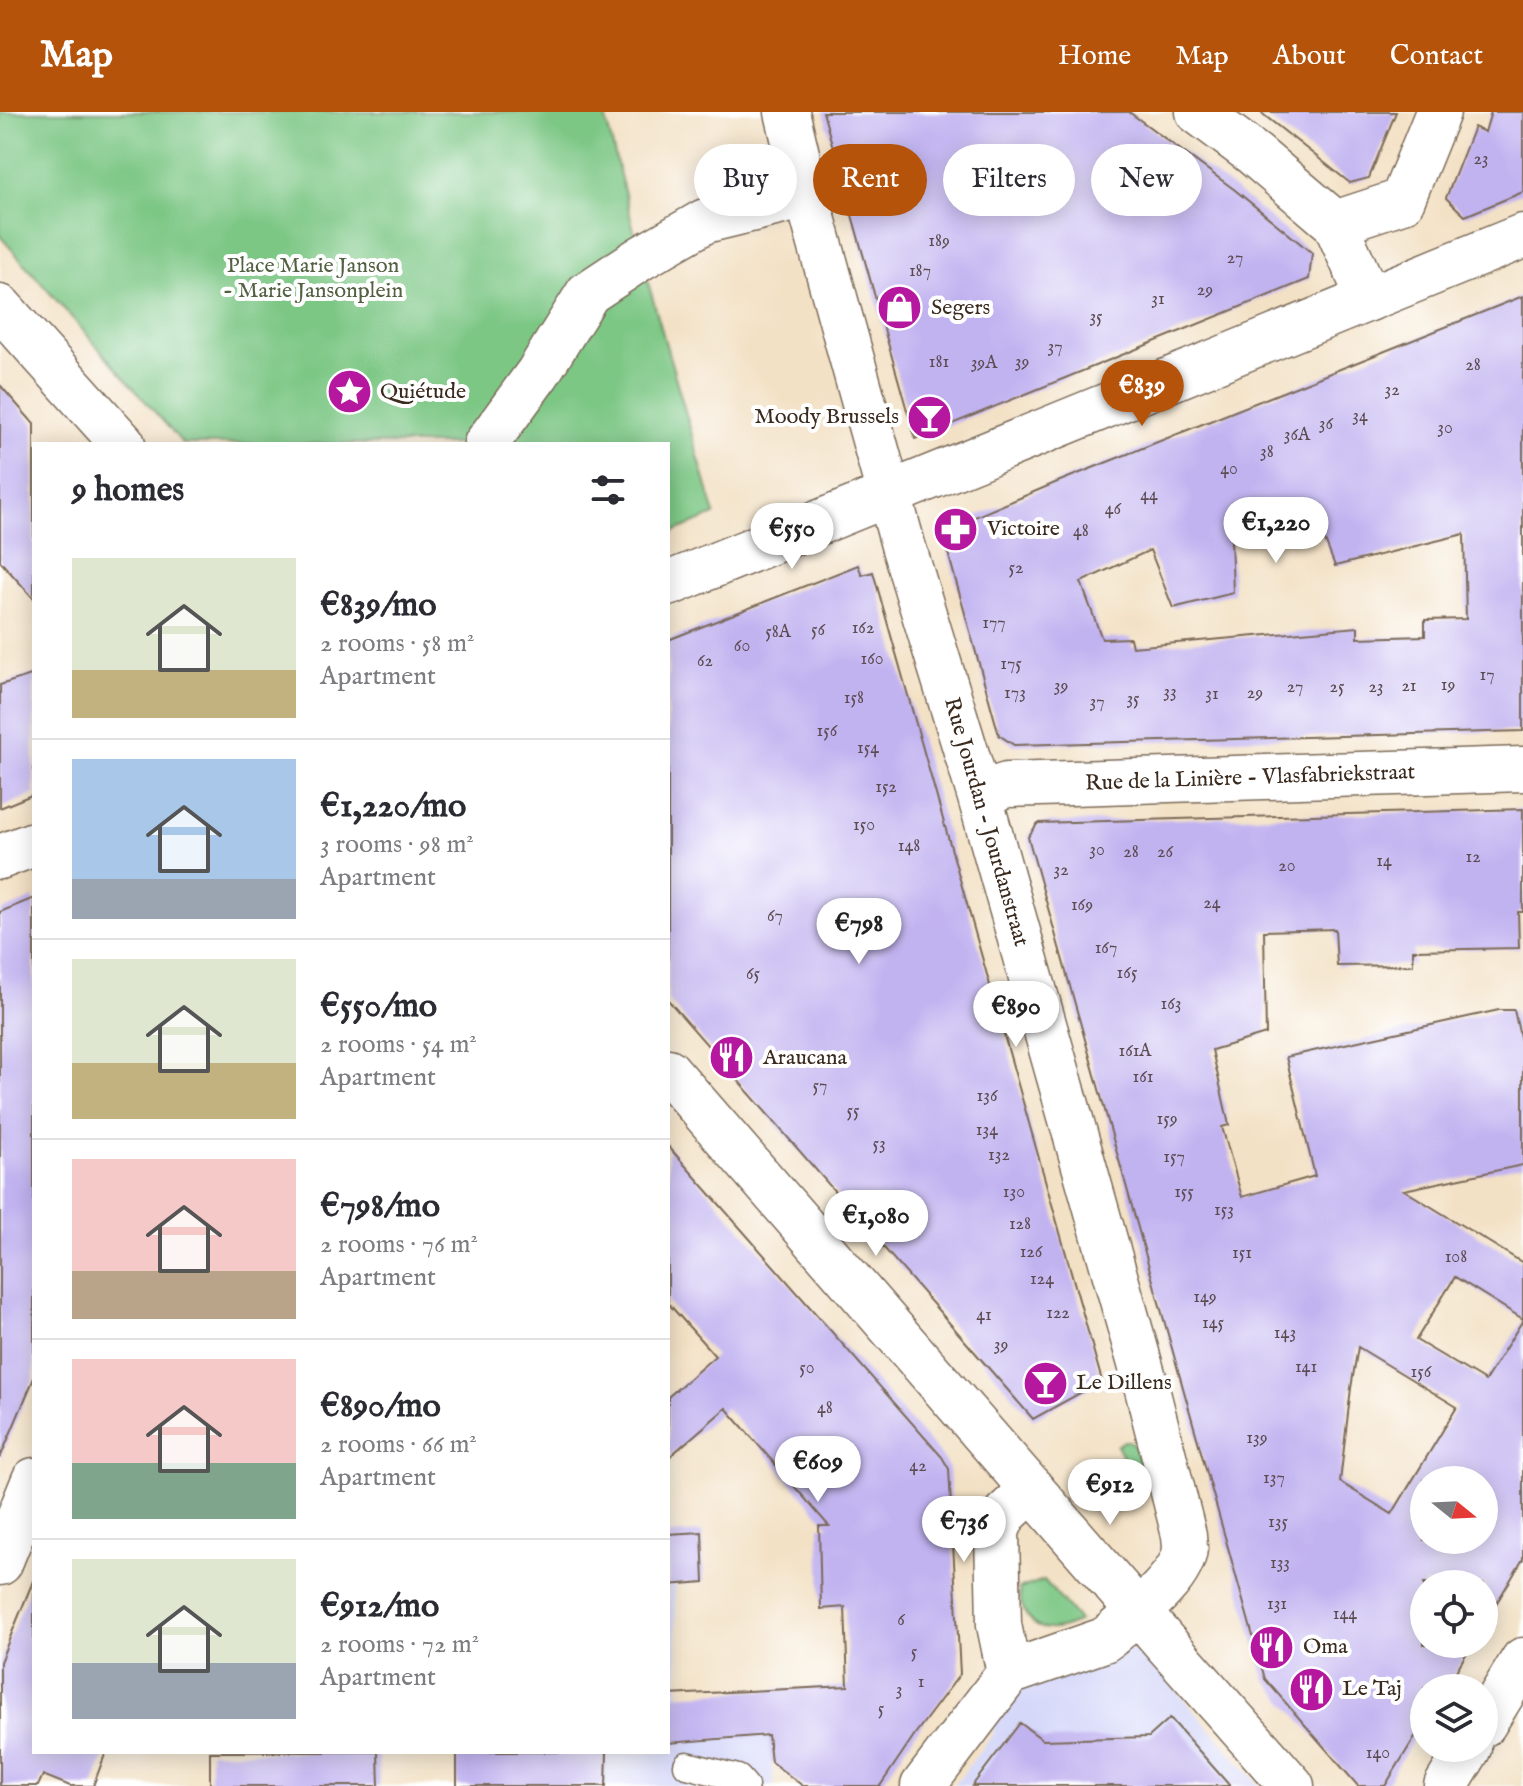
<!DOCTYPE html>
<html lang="en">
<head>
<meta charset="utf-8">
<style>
	:root { --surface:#fff; --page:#f7f7f7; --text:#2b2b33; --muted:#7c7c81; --line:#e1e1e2; --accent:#b45309 }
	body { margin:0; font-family:"IM FELL English",serif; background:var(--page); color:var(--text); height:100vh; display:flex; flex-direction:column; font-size:30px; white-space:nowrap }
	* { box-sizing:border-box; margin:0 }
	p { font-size:26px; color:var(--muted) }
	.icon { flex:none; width:44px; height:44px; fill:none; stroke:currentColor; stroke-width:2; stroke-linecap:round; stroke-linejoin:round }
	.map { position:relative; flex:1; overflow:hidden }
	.sheet { position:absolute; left:32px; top:330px; width:638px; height:1312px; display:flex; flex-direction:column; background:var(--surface); border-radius:0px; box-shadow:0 4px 20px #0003 }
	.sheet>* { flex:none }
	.hud { position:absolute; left:694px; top:32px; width:708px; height:72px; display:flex; gap:16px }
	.needle { width:52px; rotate:108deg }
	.fabs { position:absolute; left:1410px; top:1354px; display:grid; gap:16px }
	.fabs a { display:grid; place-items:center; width:88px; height:88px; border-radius:50%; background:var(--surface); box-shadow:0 4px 20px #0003; font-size:40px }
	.price { position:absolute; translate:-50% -68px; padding:0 18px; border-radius:28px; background:#fff; color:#222; font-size:26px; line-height:52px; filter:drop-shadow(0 2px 4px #0008) }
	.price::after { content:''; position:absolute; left:50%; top:48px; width:24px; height:18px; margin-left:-12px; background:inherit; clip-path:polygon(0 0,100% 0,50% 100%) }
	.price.active { background:var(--accent); color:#fff }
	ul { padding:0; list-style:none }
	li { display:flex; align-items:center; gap:24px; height:200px; padding:0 40px }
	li+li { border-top:2px solid var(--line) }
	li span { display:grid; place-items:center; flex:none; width:224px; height:160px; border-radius:0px; color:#555 }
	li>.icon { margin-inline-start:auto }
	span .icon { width:96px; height:96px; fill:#fffc; stroke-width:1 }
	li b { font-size:34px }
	h2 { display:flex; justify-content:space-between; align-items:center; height:96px; padding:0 40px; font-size:34px }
	.tag { padding:0 28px; border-radius:36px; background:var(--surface); box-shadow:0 4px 20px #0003; font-size:28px; line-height:72px }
	.tag.active { background:var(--accent); color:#fff }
	header { display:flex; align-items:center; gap:48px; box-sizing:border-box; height:112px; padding:0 40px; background:var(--accent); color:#fff }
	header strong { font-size:38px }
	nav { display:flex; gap:44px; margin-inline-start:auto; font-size:28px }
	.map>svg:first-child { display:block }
	.built { fill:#d6d8f9 }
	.green { fill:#7dc785; stroke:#5c7852; stroke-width:2 }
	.building { fill:#c1b2f0; fill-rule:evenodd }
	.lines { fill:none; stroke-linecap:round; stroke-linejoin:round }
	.lane-casing { stroke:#7b6a58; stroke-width:29 }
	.street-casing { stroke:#7b6a58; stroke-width:47 }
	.secondary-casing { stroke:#7b6a58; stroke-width:47 }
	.lane { stroke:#fff; stroke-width:26 }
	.street { stroke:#fff; stroke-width:44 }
	.secondary { stroke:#fff; stroke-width:44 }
	.labels { text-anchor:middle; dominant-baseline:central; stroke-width:8; stroke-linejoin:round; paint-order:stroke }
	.number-label { font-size:18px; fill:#5c4c52 }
	.park-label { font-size:22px; fill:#526142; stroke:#fff }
	.poi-label { font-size:22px; fill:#3b2a1e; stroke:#fff; text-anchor:start }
	.street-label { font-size:22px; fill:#3b2a1e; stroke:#fff }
</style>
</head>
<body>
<header>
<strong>Map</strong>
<nav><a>Home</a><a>Map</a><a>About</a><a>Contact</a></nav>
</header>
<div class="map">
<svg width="1523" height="1674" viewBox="0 0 1523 1674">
	<rect width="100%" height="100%" fill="#fff"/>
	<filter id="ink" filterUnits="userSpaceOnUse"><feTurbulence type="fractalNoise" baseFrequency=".0125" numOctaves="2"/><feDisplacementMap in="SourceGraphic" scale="16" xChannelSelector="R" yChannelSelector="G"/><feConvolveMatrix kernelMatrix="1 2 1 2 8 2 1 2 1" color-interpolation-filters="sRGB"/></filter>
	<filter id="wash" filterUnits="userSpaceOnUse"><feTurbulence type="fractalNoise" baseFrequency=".006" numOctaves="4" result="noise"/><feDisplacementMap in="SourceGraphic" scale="32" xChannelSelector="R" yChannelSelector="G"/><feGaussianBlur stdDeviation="1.8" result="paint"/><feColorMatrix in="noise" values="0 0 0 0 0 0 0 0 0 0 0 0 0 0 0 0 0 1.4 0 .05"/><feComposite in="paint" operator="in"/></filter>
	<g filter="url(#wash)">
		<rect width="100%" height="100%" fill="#f3e1c5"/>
		<path class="built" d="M668,1465H674L679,1583L768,1623L774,1674H528L535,1640H668Z
			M1124,1535L1140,1539L1148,1546L1260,1674H953L994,1621L991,1604L1009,1580Z"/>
		<path class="green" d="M0,0H604L641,146L715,403L668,422V332H183L0,124Z
			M1124,1329H1129L1135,1335L1147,1374L1120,1398L1095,1367L1123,1343L1117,1334Z
			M1044,1468L1079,1509C1045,1526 1023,1517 1019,1477Z"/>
		<g id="blocks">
			<path class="building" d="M823,0H1129L1235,78L1312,141L1309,167L915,327Z
				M1260,0H1396L1369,66L1350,71Z
				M1491,0H1523V80L1465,104L1446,86L1474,15L1485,20Z
				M1523,184V619L1014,633L999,623L945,430L951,415L1055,371ZM1312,395L1335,454L1464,422L1466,507L1425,508V524L1358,526V515L1132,535L1130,526L1102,527L1081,470L1150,438L1173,496L1233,481L1231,427Z
				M0,273L34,312V487L0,449Z
				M858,453L862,463L873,460L1102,1269L1033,1307L668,888V528Z
				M34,562V682L0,696V573Z
				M1523,697V800H1518L1519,836L1413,838V853L1337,854L1335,817L1264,819L1266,922L1212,938L1229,1013L1222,1015L1242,1085L1315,1064L1286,945L1499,898H1514L1523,938V1053L1404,1078L1523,1151V1207L1455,1165L1416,1228L1485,1269L1523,1208V1447L1484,1512V1472H1424V1532H1472L1446,1576H1424V1610L1385,1674H1358L1265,1567L1028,725L1038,711ZM1358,1235L1457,1295L1392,1402L1340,1370L1351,1276ZM1424,1368H1484V1428H1424Z
				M34,786V1266L0,1346V800Z
				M668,1034L942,1345L949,1357L960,1562L915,1622L880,1674H803L771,1650L768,1623L668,1631V1583L848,1574L845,1495L821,1497L819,1414H829L726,1296L668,1346V1285L715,1244L668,1191Z
				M702,1420L704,1470L668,1473V1422Z
				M33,1469L34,1470V1640H106L93,1674H70L43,1663L38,1674H0V1550Z
				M1170,1606L1230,1674H972L1020,1611L1043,1628L1149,1625Z
				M210,1640H378L379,1674H210Z
				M457,1640H607L606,1674H457Z"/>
		</g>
	</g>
	<g filter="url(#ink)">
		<use href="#blocks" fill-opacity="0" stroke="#7b6a58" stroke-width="2"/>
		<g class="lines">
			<defs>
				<path id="lane" d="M687,1653L738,1666L745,1674"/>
				<path id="street" d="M787,0L807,84L903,433L979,682L1146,1273L1184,1423C1184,1424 1185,1435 1185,1436C1183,1467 1133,1503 1111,1523L1104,1528L1009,1561
					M1198,0L1254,42L1335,111L1369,187
					M1335,111L1402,89L1438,0
					M486,332L538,261L588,181L641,146L705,109L807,84
					M979,682L1007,673L1523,657
					M0,1451L34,1368
					M1009,1561L999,1513L997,1419L1004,1403L1032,1377
					M1484,1612L1523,1548
					M923,1674L1009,1561
					M1446,1674L1469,1636"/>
				<path id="secondary" d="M0,195L123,332
					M668,472L1523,124
					M0,745L34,732
					M668,959L1168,1534L1292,1674"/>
			</defs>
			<use href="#lane" class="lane-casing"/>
			<use href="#street" class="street-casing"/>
			<use href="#secondary" class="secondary-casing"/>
			<use href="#lane" class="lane"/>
			<use href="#street" class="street"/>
			<use href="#secondary" class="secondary"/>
		</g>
	</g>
	<defs>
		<symbol id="shop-disc" viewBox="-11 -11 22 22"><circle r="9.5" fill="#b5179e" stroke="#fff"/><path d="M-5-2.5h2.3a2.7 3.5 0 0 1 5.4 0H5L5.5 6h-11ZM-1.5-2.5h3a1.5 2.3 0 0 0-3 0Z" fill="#fff"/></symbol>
		<symbol id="sight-disc" viewBox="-11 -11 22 22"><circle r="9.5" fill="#b5179e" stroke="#fff"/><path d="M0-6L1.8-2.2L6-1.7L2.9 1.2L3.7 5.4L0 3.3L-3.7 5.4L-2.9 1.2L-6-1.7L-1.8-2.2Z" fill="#fff"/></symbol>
		<symbol id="bar-disc" viewBox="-11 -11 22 22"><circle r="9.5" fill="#b5179e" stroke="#fff"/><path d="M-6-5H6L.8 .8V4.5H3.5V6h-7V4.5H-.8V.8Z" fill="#fff"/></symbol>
		<symbol id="pharmacy-disc" viewBox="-11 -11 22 22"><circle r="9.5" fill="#b5179e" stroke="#fff"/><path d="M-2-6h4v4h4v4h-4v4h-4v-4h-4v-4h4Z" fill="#fff"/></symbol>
		<symbol id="restaurant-disc" viewBox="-11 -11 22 22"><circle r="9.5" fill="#b5179e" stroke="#fff"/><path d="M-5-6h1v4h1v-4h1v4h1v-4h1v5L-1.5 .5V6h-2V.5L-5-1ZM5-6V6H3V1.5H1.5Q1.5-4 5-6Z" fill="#fff"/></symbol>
	</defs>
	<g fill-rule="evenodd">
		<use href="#shop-disc" x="874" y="170" width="51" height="51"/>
		<use href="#sight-disc" x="324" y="254" width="51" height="51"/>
		<use href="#bar-disc" x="904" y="280" width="51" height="51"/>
		<use href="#pharmacy-disc" x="930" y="392" width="51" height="51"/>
		<use href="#restaurant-disc" x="706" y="920" width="51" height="51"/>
		<use href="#bar-disc" x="1020" y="1246" width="51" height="51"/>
		<use href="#restaurant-disc" x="1246" y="1510" width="51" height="51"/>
		<use href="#restaurant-disc" x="1286" y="1552" width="51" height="51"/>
	</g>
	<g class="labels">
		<g class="number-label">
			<text x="1481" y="47">23</text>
			<text x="939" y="129">189</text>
			<text x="1235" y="146">27</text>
			<text x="920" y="159">187</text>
			<text x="1205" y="178">29</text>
			<text x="1158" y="187">31</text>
			<text x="1096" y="205">35</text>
			<text x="1055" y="235">37</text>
			<text x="939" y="250">181</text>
			<text x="1022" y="250">39</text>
			<text x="984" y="251">39A</text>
			<text x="1473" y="253">28</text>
			<text x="1392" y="278">32</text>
			<text x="1360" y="304">34</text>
			<text x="1326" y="312">36</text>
			<text x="1445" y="316">30</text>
			<text x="1297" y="323">36A</text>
			<text x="1267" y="340">38</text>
			<text x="1229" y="357">40</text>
			<text x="1149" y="383">44</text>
			<text x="1113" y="397">46</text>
			<text x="1081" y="419">48</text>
			<text x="1016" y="456">52</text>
			<text x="994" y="511">177</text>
			<text x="863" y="516">162</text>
			<text x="818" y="518">56</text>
			<text x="778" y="520">58A</text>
			<text x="742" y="534">60</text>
			<text x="872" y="547">160</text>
			<text x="705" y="549">62</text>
			<text x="1011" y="552">175</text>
			<text x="1487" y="563">17</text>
			<text x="1448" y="573">19</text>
			<text x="1061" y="574">39</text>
			<text x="1409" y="574">21</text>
			<text x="1295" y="575">27</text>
			<text x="1337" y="575">25</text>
			<text x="1376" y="575">23</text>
			<text x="1170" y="580">33</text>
			<text x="1015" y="581">173</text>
			<text x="1255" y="581">29</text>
			<text x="1212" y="582">31</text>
			<text x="854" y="586">158</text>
			<text x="1133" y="587">35</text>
			<text x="1097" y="590">37</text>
			<text x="827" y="619">156</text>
			<text x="868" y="636">154</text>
			<text x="886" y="675">152</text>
			<text x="864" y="713">150</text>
			<text x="909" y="734">148</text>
			<text x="1097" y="738">30</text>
			<text x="1131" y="740">28</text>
			<text x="1165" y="740">26</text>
			<text x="1473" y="745">12</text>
			<text x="1384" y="749">14</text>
			<text x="1287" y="754">20</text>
			<text x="1061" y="758">32</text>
			<text x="1212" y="791">24</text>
			<text x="1082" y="793">169</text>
			<text x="775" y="804">67</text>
			<text x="1106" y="836">167</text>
			<text x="1127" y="861">165</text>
			<text x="753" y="862">65</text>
			<text x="1171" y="892">163</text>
			<text x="1135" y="939">161A</text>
			<text x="1143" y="965">161</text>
			<text x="820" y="974">57</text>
			<text x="987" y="984">136</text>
			<text x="853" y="999">55</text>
			<text x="1167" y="1007">159</text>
			<text x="987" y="1018">134</text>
			<text x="879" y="1032">53</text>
			<text x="999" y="1043">132</text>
			<text x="1174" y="1045">157</text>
			<text x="1014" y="1080">130</text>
			<text x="1184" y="1080">155</text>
			<text x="1224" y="1098">153</text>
			<text x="1020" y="1112">128</text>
			<text x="1031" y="1140">126</text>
			<text x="1242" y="1141">151</text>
			<text x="1456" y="1145">108</text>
			<text x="1042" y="1167">124</text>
			<text x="1205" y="1185">149</text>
			<text x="1058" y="1201">122</text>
			<text x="984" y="1203">41</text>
			<text x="1213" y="1211">145</text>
			<text x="1285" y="1221">143</text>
			<text x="1001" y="1233">39</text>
			<text x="1306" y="1255">141</text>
			<text x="807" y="1256">50</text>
			<text x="1421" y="1260">156</text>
			<text x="825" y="1296">48</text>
			<text x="1257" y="1326">139</text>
			<text x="918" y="1354">42</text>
			<text x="1274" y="1366">137</text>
			<text x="1278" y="1410">135</text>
			<text x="1280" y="1451">133</text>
			<text x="1277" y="1492">131</text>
			<text x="1345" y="1502">144</text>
			<text x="901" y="1508">6</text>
			<text x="914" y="1540">5</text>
			<text x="921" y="1570">1</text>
			<text x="899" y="1578">3</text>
			<text x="881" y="1597">5</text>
			<text x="1378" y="1641">140</text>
		</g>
		<g class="park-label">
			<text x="313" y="154">Place Marie Janson<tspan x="313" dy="25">- Marie Jansonplein</tspan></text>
		</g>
		<g class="poi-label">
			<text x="931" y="196">Segers</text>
			<text x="380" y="280">Quiétude</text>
			<text x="899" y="305" text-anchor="end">Moody Brussels</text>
			<text x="987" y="417">Victoire</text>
			<text x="763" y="946">Araucana</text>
			<text x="1076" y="1271">Le Dillens</text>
			<text x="1303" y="1535">Oma</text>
			<text x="1342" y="1577">Le Taj</text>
		</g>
		<g class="street-label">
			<text transform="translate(1250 666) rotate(-2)">Rue de la Linière - Vlasfabriekstraat</text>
			<text transform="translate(986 710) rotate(74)">Rue Jourdan - Jourdanstraat</text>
		</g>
	</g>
</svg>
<div class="fabs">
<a><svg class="needle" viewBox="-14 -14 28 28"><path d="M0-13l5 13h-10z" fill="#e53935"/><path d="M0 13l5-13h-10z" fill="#7c7c81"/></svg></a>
<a><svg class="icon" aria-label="locate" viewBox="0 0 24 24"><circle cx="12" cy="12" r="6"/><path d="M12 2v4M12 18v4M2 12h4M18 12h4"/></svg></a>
<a><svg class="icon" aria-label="layers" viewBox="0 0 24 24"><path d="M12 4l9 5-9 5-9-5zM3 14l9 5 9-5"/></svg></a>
</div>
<b class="price active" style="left:1142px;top:316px">€839</b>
<b class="price" style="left:1276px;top:453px">€1,220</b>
<b class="price" style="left:792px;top:459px">€550</b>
<b class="price" style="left:859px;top:854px">€798</b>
<b class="price" style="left:1016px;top:937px">€890</b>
<b class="price" style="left:876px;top:1146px">€1,080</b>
<b class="price" style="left:818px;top:1392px">€609</b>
<b class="price" style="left:1110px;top:1415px">€912</b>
<b class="price" style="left:964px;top:1452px">€736</b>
<div class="hud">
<a class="tag">Buy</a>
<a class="tag active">Rent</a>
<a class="tag">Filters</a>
<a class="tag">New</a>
</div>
<section class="sheet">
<h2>9 homes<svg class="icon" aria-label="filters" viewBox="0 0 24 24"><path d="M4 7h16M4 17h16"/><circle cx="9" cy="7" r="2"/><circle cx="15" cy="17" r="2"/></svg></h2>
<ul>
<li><span style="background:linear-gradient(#dfe7d0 70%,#c2b280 0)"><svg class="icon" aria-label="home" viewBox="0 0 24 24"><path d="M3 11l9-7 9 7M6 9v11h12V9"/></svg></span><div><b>€839/mo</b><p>2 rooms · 58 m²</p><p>Apartment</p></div></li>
<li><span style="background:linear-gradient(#a9c7e8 75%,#9aa5b1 0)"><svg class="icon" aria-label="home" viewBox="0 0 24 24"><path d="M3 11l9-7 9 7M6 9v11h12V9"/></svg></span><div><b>€1,220/mo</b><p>3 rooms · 98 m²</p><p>Apartment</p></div></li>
<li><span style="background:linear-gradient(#dfe7d0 65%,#c2b280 0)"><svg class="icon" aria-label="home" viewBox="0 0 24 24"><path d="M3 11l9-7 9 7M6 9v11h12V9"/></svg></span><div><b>€550/mo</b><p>2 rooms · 54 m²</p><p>Apartment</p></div></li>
<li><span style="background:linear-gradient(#f6c9c9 70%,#b9a48a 0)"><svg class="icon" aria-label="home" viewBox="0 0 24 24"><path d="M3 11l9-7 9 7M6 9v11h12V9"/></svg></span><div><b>€798/mo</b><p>2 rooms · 76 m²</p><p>Apartment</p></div></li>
<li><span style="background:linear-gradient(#f6c9c9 65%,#7fa58c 0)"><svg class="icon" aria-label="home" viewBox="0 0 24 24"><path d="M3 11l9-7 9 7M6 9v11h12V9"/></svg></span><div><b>€890/mo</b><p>2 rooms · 66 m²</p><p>Apartment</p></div></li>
<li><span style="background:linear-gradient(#dfe7d0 65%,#9aa5b1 0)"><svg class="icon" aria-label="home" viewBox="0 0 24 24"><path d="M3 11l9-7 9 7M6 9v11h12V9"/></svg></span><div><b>€912/mo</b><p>2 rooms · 72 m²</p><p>Apartment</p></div></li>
</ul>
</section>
</div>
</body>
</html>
